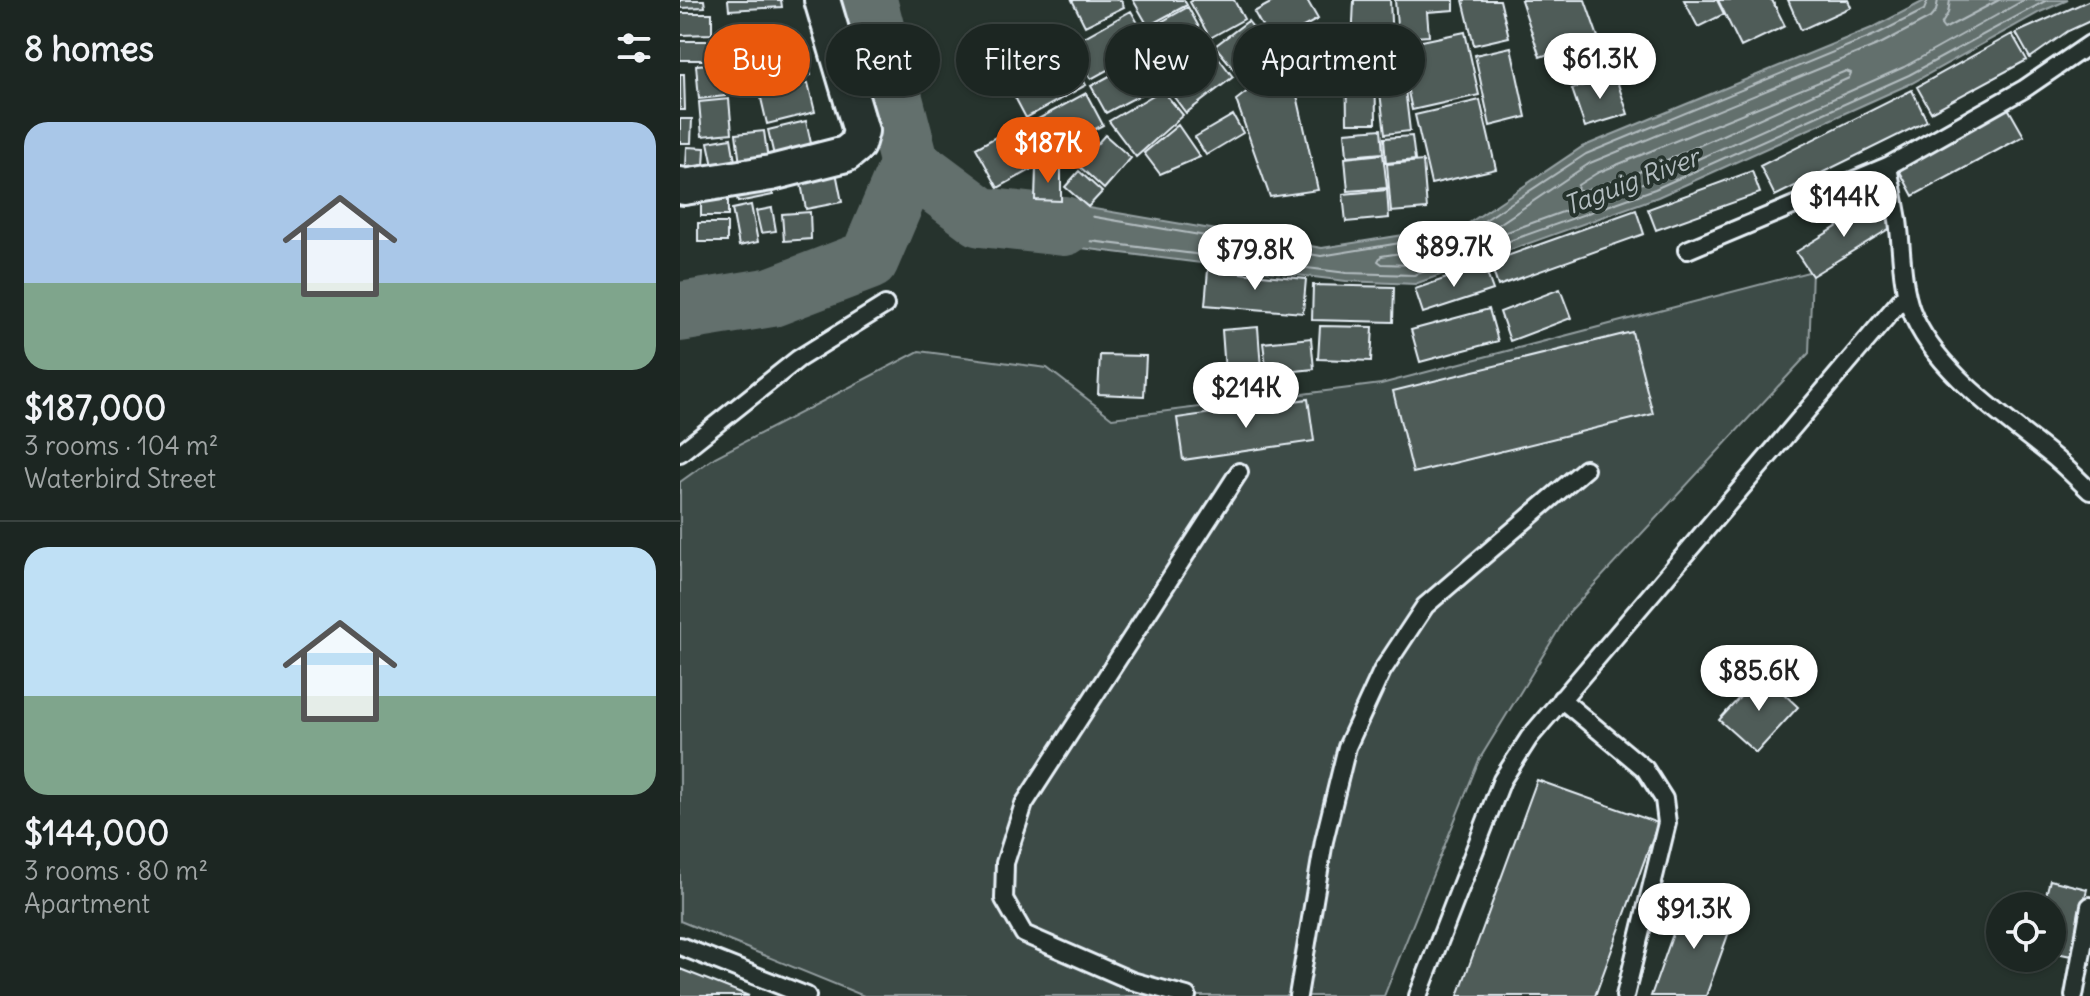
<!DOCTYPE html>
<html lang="en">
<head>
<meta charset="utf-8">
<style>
	:root { --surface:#1c2622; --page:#252e2a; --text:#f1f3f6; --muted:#a0a5a5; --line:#3a4340; --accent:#ea580c }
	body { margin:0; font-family:Delius,sans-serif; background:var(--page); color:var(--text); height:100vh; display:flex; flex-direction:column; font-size:30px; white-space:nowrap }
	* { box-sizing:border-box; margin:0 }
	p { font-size:26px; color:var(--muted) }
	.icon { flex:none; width:44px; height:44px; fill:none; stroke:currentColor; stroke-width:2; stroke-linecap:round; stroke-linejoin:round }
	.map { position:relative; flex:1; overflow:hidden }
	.panel { display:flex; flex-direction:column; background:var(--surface); width:680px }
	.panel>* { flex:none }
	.guide { position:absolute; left:24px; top:24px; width:760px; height:72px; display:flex; gap:16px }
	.buttons { position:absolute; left:1306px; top:892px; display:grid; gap:16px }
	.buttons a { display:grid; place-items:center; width:80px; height:80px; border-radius:50%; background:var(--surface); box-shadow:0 2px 6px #0004,0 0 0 2px var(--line); font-size:40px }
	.price { position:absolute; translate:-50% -68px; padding:0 18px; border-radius:28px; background:#fff; color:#222; font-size:26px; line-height:52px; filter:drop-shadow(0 2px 4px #0008) }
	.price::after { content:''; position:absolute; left:50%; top:48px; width:24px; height:18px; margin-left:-12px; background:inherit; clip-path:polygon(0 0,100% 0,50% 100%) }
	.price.active { background:var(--accent); color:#fff }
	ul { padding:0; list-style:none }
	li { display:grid; align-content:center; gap:16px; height:424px; padding:0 24px }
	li+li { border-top:2px solid var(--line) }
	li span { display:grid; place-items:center; height:248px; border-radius:24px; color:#555 }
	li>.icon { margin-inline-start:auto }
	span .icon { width:144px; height:144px; fill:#fffc; stroke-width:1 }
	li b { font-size:34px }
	h2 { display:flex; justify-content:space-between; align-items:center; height:96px; padding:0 24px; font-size:34px }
	.tag { padding:0 28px; border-radius:36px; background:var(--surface); box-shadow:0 2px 6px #0004,0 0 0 2px var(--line); font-size:28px; line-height:72px }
	.tag.active { background:var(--accent); color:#fff }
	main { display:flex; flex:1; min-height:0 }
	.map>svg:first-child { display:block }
	.green { fill:#3e4b47; stroke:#939ea0; stroke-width:2 }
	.water { fill:#636f6d; stroke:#98a3a5; stroke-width:2 }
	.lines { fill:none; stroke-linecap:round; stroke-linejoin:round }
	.shore { stroke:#b3bdc0; stroke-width:2 }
	.river { stroke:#636f6d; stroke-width:60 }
	.building { fill:#505c59; stroke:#e8f1f8; stroke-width:2 }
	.service-casing { stroke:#e8f1f8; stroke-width:22 }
	.minor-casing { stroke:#e8f1f8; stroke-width:40 }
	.service { stroke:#26332d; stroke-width:16 }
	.minor { stroke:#26332d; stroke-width:34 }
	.labels { text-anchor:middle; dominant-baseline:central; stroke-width:8; stroke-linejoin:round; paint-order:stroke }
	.water-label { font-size:26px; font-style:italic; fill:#b3bdc0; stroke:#26332d }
</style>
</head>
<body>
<main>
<section class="panel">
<h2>8 homes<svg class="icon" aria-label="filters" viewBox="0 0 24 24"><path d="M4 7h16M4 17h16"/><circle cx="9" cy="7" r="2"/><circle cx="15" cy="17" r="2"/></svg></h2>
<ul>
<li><span style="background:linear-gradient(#a9c7e8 65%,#7fa58c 0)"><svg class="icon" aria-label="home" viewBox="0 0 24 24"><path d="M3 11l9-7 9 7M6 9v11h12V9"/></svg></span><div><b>$187,000</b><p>3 rooms · 104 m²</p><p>Waterbird Street</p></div></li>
<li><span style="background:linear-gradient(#bfe0f5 60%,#7fa58c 0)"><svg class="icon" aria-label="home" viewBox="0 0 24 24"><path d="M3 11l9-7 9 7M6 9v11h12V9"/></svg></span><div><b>$144,000</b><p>3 rooms · 80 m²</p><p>Apartment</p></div></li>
</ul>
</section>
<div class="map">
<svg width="1410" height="996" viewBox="0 0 1410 996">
	<rect width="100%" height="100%" fill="#26332d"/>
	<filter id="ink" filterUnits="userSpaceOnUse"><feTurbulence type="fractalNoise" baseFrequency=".0125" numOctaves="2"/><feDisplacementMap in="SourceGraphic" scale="16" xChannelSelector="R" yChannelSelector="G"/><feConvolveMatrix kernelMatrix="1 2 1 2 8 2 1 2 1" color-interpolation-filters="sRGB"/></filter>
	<g filter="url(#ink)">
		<path class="green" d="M1132,271L1129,353L890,611L799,760L704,996H184L0,921V482L35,457L239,351L367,368L432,418L701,384Z"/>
		<path class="water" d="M1246,0H1388L1360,12L1232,83L978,197L735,284L666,281L305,236L301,217L315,192L642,248L786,225L902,147L1194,27Z"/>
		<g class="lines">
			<path class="shore" d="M1248,0L1244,10L1197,34L906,154L787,232L641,256L322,201L310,218L311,226L314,229L667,273L734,275L975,189L1229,75L1367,0
				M1258,0L1256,11L1250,18L1202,43L910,163L812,229L811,234L816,236L971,180L1224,67L1344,0
				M1270,0L1268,13L1261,25L1264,29L1319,0
				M1166,71L1171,73L1169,78L967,169L902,192L897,190L898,185L917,173Z
				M761,247L765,249L763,254L732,265L702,264L698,261L701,256Z"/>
			<path class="river" d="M187,0L230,164
				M230,164L301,217L384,226
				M0,312L92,297L189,260L230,164"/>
		</g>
		<path class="building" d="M0,0H24L25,7L0,8Z
			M48,0H101L102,7L49,10Z
			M392,0H441L444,7L405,26Z
			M453,0H504L507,5L468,26Z
			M513,0H554L564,19L530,38L510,2Z
			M596,0H627L638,19L592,44L574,12Z
			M674,0H710L712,43L672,44Z
			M715,0H774V10L747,12L749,36L718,38Z
			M783,0H820L829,37L794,45Z
			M841,0H905L918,37L860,57Z
			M1004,0H1037L1044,14L1018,27Z
			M1038,0H1092L1105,26L1061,47Z
			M1108,0H1168L1171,7L1121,30Z
			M1410,0V21L1388,31L1350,58L1336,33Z
			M508,7L530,47L489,70L467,30Z
			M451,11L471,46L411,79L392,44Z
			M0,13H32V34L0,35Z
			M568,21L590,49L558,74L535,46Z
			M58,28L60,50L44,52L42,30Z
			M634,28L644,48L611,64L601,44Z
			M785,32L799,95L732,110L718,46Z
			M1332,34L1347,60L1251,112L1237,87Z
			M0,41H32V60H0Z
			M124,46L131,75L89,86L81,57Z
			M831,47L846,117L810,126L795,55Z
			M695,48L696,123H667L666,49Z
			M386,49L406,85L346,118L327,82Z
			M532,49L553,77L506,113L485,85Z
			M468,55L483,83L426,113L411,86Z
			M75,56L81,90L53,95L46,62Z
			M42,63L45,96L19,99L16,65Z
			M595,70L615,86L638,190L590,197L556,100Z
			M0,74H4L5,110H0Z
			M935,75L948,114L905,127L892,89Z
			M724,80L730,131L705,134L699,84Z
			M128,83L135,112L87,124L80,94Z
			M482,90L503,115L456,157L429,121Z
			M1232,90L1247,121L1095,196L1080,166Z
			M406,93L423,125L366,155L349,124Z
			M49,99L52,133L22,136L19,102Z
			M800,100L816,169L751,184L735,115Z
			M1328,108L1344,136L1233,196L1218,168Z
			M553,115L563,133L526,155L515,137Z
			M0,119H12L11,143H0Z
			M126,121L133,152L95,160L88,130Z
			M343,122L365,162L318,188L296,148Z
			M498,125L520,157L480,174L464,153Z
			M701,129L703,153L667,156L665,132Z
			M84,131L88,160L60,164L56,134Z
			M425,135L451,158L424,189L398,165Z
			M732,136L735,160L706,163L704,138Z
			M51,138L56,167L34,171L28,142Z
			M7,147L25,148L24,167H6Z
			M703,154L707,188L668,191L665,158Z
			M743,161L747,209L711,212L707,164Z
			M155,167L162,202L126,209L119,174Z
			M356,168L381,169V201L355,200Z
			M399,171L422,192L408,207L385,187Z
			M1072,171L1080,193L976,230L968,209Z
			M89,178L93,195L58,202L54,185Z
			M707,190L709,218L666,222L663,194Z
			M21,193H48V216H21Z
			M1197,202L1212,227L1132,276L1116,252Z
			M71,205L78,242L59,246L52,209Z
			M92,208L96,231L81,233L76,211Z
			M956,210L964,234L818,286L810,262Z
			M130,212L131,239L104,241L102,214Z
			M18,223H47V242H18Z
			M804,265L813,290L743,313L735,289Z
			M528,270L626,279L623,313L525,305Z
			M633,285L714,287L713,322L632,320Z
			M880,289L891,318L830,341L820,312Z
			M809,309L818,341L740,362L731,330Z
			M640,326L693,327L691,361L638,359Z
			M578,327L581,369L545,371L542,330Z
			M952,332L973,414L733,473L713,391Z
			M631,338L634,369L587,374L583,343Z
			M420,355L466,356L464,396L418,394Z
			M628,399L634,441L503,460L497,418Z
			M1082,673L1118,707L1076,753L1039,720Z
			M857,780L978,823L915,996H778Z
			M1370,880L1407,889L1391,956L1372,952V906H1363Z
			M1006,897L1055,915L1026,996H971Z
			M0,969L69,996H0Z"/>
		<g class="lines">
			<defs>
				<path id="service" d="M1208,166C1211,184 1215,202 1218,220C1222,250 1221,282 1231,310C1253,369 1323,416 1370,454C1384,465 1397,479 1410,491
					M1007,250L1208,166L1344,89L1410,44
					M0,453L118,359L205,305
					M881,699L965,769L984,799L987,823L945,996
					M0,946L127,996
					M507,996L452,981L344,934L324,899L325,863L344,804L559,472
					M618,996L644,841L667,747L702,671L745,606L905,469
					M738,996L822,780L849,738L1226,294
					M1394,996L1410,906"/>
				<path id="minor" d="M0,185L4,187L91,173L166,154L177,145L181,131L142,0"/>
			</defs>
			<use href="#service" class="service-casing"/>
			<use href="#minor" class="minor-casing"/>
			<use href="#service" class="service"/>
			<use href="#minor" class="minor"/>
		</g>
	</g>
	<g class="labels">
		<g class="water-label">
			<text transform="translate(951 181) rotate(-21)">Taguig River</text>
		</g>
	</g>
</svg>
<div class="buttons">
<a><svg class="icon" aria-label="locate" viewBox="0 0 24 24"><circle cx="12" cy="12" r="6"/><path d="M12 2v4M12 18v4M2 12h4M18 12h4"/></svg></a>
</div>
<b class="price" style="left:920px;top:101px">$61.3K</b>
<b class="price active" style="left:368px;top:185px">$187K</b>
<b class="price" style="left:1164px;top:239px">$144K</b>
<b class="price" style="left:774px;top:289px">$89.7K</b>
<b class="price" style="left:575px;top:292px">$79.8K</b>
<b class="price" style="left:566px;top:430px">$214K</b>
<b class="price" style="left:1079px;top:713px">$85.6K</b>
<b class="price" style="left:1014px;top:951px">$91.3K</b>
<div class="guide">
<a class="tag active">Buy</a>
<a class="tag">Rent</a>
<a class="tag">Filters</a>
<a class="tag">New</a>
<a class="tag">Apartment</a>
</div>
</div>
</main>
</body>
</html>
